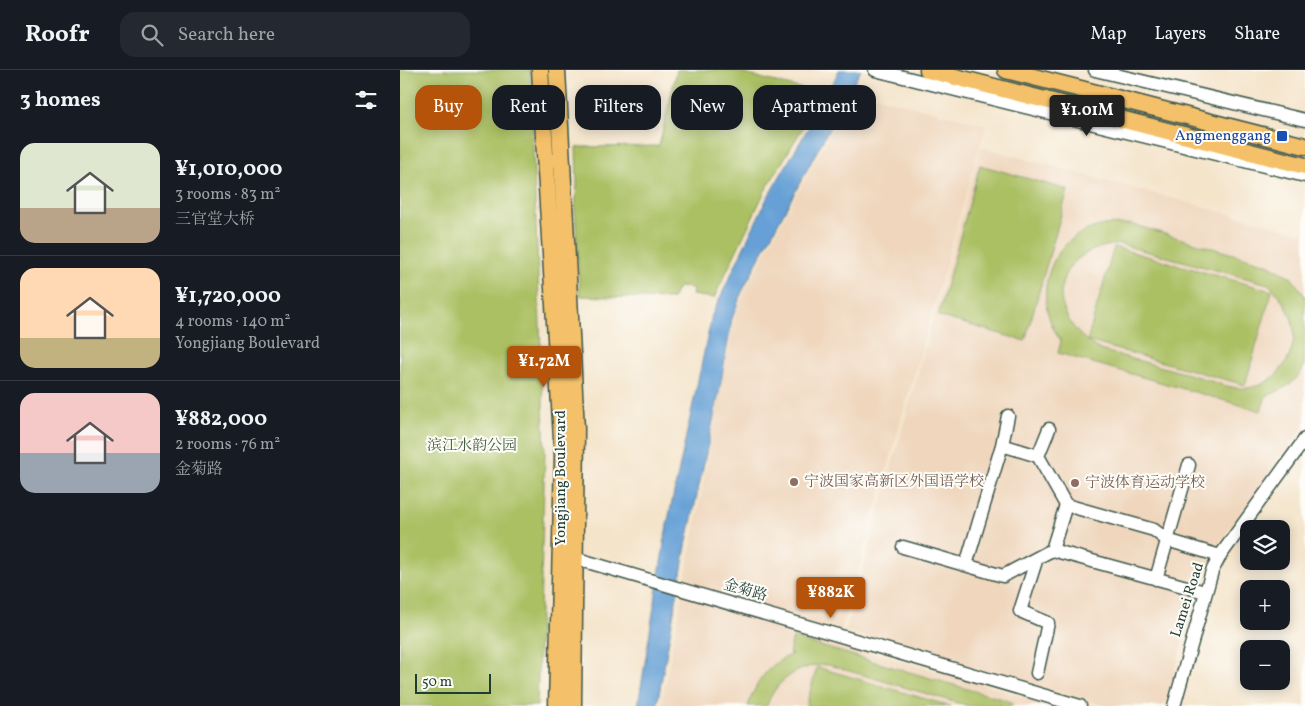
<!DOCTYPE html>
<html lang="en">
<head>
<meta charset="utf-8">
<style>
	:root { --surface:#171b24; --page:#242831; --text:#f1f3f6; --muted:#9ea1a6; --line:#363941; --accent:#b45309 }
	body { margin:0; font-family:Vollkorn,"Noto Serif SC",serif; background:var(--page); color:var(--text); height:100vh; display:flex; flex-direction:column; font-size:19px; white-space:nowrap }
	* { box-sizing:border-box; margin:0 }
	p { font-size:16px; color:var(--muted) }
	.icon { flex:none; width:28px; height:28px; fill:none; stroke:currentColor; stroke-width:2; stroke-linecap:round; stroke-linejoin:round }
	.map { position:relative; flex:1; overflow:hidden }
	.panel { display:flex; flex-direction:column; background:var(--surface); width:400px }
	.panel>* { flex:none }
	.banner { position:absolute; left:15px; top:15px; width:475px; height:45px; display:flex; gap:10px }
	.buttons { position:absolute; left:840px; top:450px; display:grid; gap:10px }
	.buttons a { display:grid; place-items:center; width:50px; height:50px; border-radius:10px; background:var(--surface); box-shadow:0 2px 12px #0003; font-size:25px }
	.scale { position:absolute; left:15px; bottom:12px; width:76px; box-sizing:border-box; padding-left:5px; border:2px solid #1f3d34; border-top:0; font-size:14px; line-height:18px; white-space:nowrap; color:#1f3d34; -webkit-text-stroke:4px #fdfcf7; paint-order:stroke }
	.price { position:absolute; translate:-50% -42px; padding:0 11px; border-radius:5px; background:var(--accent); color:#fff; font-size:16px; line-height:32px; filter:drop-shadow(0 1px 2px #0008) }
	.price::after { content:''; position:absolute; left:50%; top:30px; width:15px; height:11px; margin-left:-8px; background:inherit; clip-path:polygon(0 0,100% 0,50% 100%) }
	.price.selected { background:#222; color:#fff }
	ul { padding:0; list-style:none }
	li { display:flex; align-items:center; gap:15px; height:125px; padding:0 20px }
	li+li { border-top:1px solid var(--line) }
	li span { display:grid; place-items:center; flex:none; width:140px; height:100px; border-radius:15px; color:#555 }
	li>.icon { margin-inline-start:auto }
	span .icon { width:60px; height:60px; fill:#fffc; stroke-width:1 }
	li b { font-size:21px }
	h2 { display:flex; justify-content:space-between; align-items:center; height:60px; padding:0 20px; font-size:21px }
	.pill { padding:0 18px; border-radius:15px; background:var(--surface); box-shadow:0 2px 12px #0003; font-size:18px; line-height:45px }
	.pill.selected { background:var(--accent); color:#fff }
	header { display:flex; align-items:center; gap:30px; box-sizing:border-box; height:70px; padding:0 25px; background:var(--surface); border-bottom:1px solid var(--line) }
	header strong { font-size:24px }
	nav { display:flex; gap:28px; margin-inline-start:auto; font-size:18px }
	.search { width:350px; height:45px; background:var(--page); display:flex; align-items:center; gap:12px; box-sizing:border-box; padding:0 18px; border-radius:15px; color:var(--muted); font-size:19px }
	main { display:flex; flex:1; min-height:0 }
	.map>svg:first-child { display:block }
	.built { fill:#efd6bc }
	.green { fill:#abc064; stroke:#657e4c; fill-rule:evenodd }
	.water { fill:#66a0d6; stroke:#426e85 }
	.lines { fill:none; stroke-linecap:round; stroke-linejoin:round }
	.minor-casing { stroke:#3f564a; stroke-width:15 }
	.major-casing { stroke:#3f564a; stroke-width:19 }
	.minor { stroke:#fff; stroke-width:12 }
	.major { stroke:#f4c16a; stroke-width:16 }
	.transit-dot { fill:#1a4fb4; stroke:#fdfcf7; stroke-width:2 }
	.education-dot { fill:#8d6e63; stroke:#fdfcf7; stroke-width:2 }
	.labels { text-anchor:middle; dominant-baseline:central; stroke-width:4; stroke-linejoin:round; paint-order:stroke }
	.transit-label { font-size:15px; fill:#164399; stroke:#fdfcf7; text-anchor:end }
	.park-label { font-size:15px; fill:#425e40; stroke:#fdfcf7 }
	.street-label { font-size:15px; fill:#1f3d34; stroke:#fdfcf7 }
	.education-label { font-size:15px; fill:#785e54; stroke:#fdfcf7; text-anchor:start }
</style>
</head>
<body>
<header>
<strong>Roofr</strong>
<div class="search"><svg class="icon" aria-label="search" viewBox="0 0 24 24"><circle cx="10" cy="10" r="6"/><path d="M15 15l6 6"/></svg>Search here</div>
<nav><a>Map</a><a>Layers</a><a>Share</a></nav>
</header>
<main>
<section class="panel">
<h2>3 homes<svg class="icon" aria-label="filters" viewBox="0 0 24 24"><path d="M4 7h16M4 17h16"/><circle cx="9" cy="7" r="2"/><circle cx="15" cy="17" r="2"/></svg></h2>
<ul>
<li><span style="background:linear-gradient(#dfe7d0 65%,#b9a48a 0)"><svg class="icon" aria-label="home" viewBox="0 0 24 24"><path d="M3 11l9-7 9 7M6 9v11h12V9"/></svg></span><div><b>¥1,010,000</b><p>3 rooms · 83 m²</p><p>三官堂大桥</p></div></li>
<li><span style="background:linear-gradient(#ffd9b3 70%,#c2b280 0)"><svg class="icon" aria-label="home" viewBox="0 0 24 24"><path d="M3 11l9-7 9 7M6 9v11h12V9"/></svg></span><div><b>¥1,720,000</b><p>4 rooms · 140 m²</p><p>Yongjiang Boulevard</p></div></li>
<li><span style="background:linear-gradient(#f6c9c9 60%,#9aa5b1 0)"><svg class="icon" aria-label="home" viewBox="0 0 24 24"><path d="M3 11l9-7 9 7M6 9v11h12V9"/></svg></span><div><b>¥882,000</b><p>2 rooms · 76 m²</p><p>金菊路</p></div></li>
</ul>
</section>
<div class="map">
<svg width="905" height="636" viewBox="0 0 905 636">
	<rect width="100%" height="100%" fill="#fdfcf7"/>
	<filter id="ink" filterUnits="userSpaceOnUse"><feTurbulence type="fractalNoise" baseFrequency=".02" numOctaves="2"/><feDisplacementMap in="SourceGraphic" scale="10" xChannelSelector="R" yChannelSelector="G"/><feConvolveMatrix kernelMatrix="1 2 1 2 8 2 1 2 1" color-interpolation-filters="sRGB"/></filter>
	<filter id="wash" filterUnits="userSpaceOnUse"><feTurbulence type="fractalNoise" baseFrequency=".0096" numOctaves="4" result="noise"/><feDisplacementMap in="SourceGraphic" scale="20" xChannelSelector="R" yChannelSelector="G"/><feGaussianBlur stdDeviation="1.12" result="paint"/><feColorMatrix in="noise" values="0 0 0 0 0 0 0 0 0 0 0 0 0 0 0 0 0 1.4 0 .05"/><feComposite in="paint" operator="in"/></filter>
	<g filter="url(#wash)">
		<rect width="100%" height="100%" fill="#f4e4ca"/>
		<path class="built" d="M461,23L586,55L437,573L658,636H261L335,247L345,221L401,116L447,34Z
			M581,77L905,164V355L821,470L798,513L768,629L762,636H708L446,561Z"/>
		<path class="green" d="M0,0H130L145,383L137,636H0Z
			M277,0H329L419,23L421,27L365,121L314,228L292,225L293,218L278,217L272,229L180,226L175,139L177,115L176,77L259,76Z
			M580,95L668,120L625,271L538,246Z
			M731,154L867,194L891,207L905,226C905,241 905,284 904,296C898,312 881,321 866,326L861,341L658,283L661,271C631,231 646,171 696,157C707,153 719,155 731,154ZM719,174L868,214C884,229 898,251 893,274C888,299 866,320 839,318C826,317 811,311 799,307C766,298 733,289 700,280C643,246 648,181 719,174Z
			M714,177L872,221L845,315L687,271Z
			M393,568L612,632L611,636H568L429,595C403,593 375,609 367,636H348C356,612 368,594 392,584L389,583Z
			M417,597L550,636H406Z"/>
		<path class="water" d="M439,0H461L361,185L342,222L332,249L319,324L286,476L257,636H238L267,455L312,245L367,128L426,28Z"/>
	</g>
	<g filter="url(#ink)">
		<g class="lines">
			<defs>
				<path id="minor" d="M475,0L905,106
					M695,0L905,50
					M602,375L638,386L666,435
					M638,386L649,359
					M503,477L603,506L652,480
					M174,488L680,636
					M566,495L602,375L608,346
					M756,509L789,395
					M805,522L652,480L666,435L754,460L767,470L820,486
					M637,603L648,553L620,541L637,488
					M774,636L812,501L820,486L905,369"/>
				<path id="major" d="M140,0L163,386L157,636
					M157,0L176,359L173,636
					M528,0L905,96
					M606,0L905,76"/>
			</defs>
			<use href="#minor" class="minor-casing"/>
			<use href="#major" class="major-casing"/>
			<use href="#minor" class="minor"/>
			<use href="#major" class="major"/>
		</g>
	</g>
	<rect class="transit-dot" x="876" y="60" width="12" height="12" rx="2.5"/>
	<g class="education-dot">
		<circle cx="394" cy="412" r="5"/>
		<circle cx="675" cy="413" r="5"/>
	</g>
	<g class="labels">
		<g class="transit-label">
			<text x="871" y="66">Angmenggang</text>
		</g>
		<g class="park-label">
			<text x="72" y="376">滨江水韵公园</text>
		</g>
		<g class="street-label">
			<text transform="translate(161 408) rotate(-90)">Yongjiang Boulevard</text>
			<text transform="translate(345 521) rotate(16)">金菊路</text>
			<text transform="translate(788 530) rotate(-72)">Lamei Road</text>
		</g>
		<g class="education-label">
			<text x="404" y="412">宁波国家高新区外国语学校</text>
			<text x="685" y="413">宁波体育运动学校</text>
		</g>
	</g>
</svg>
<div class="buttons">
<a><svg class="icon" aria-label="layers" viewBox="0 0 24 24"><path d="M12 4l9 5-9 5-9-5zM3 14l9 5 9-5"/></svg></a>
<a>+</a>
<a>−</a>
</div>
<div class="scale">50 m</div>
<b class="price selected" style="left:687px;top:67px">¥1.01M</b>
<b class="price" style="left:144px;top:318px">¥1.72M</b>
<b class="price" style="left:431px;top:549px">¥882K</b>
<div class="banner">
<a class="pill selected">Buy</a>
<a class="pill">Rent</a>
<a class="pill">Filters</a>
<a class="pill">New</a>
<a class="pill">Apartment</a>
</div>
</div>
</main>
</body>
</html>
